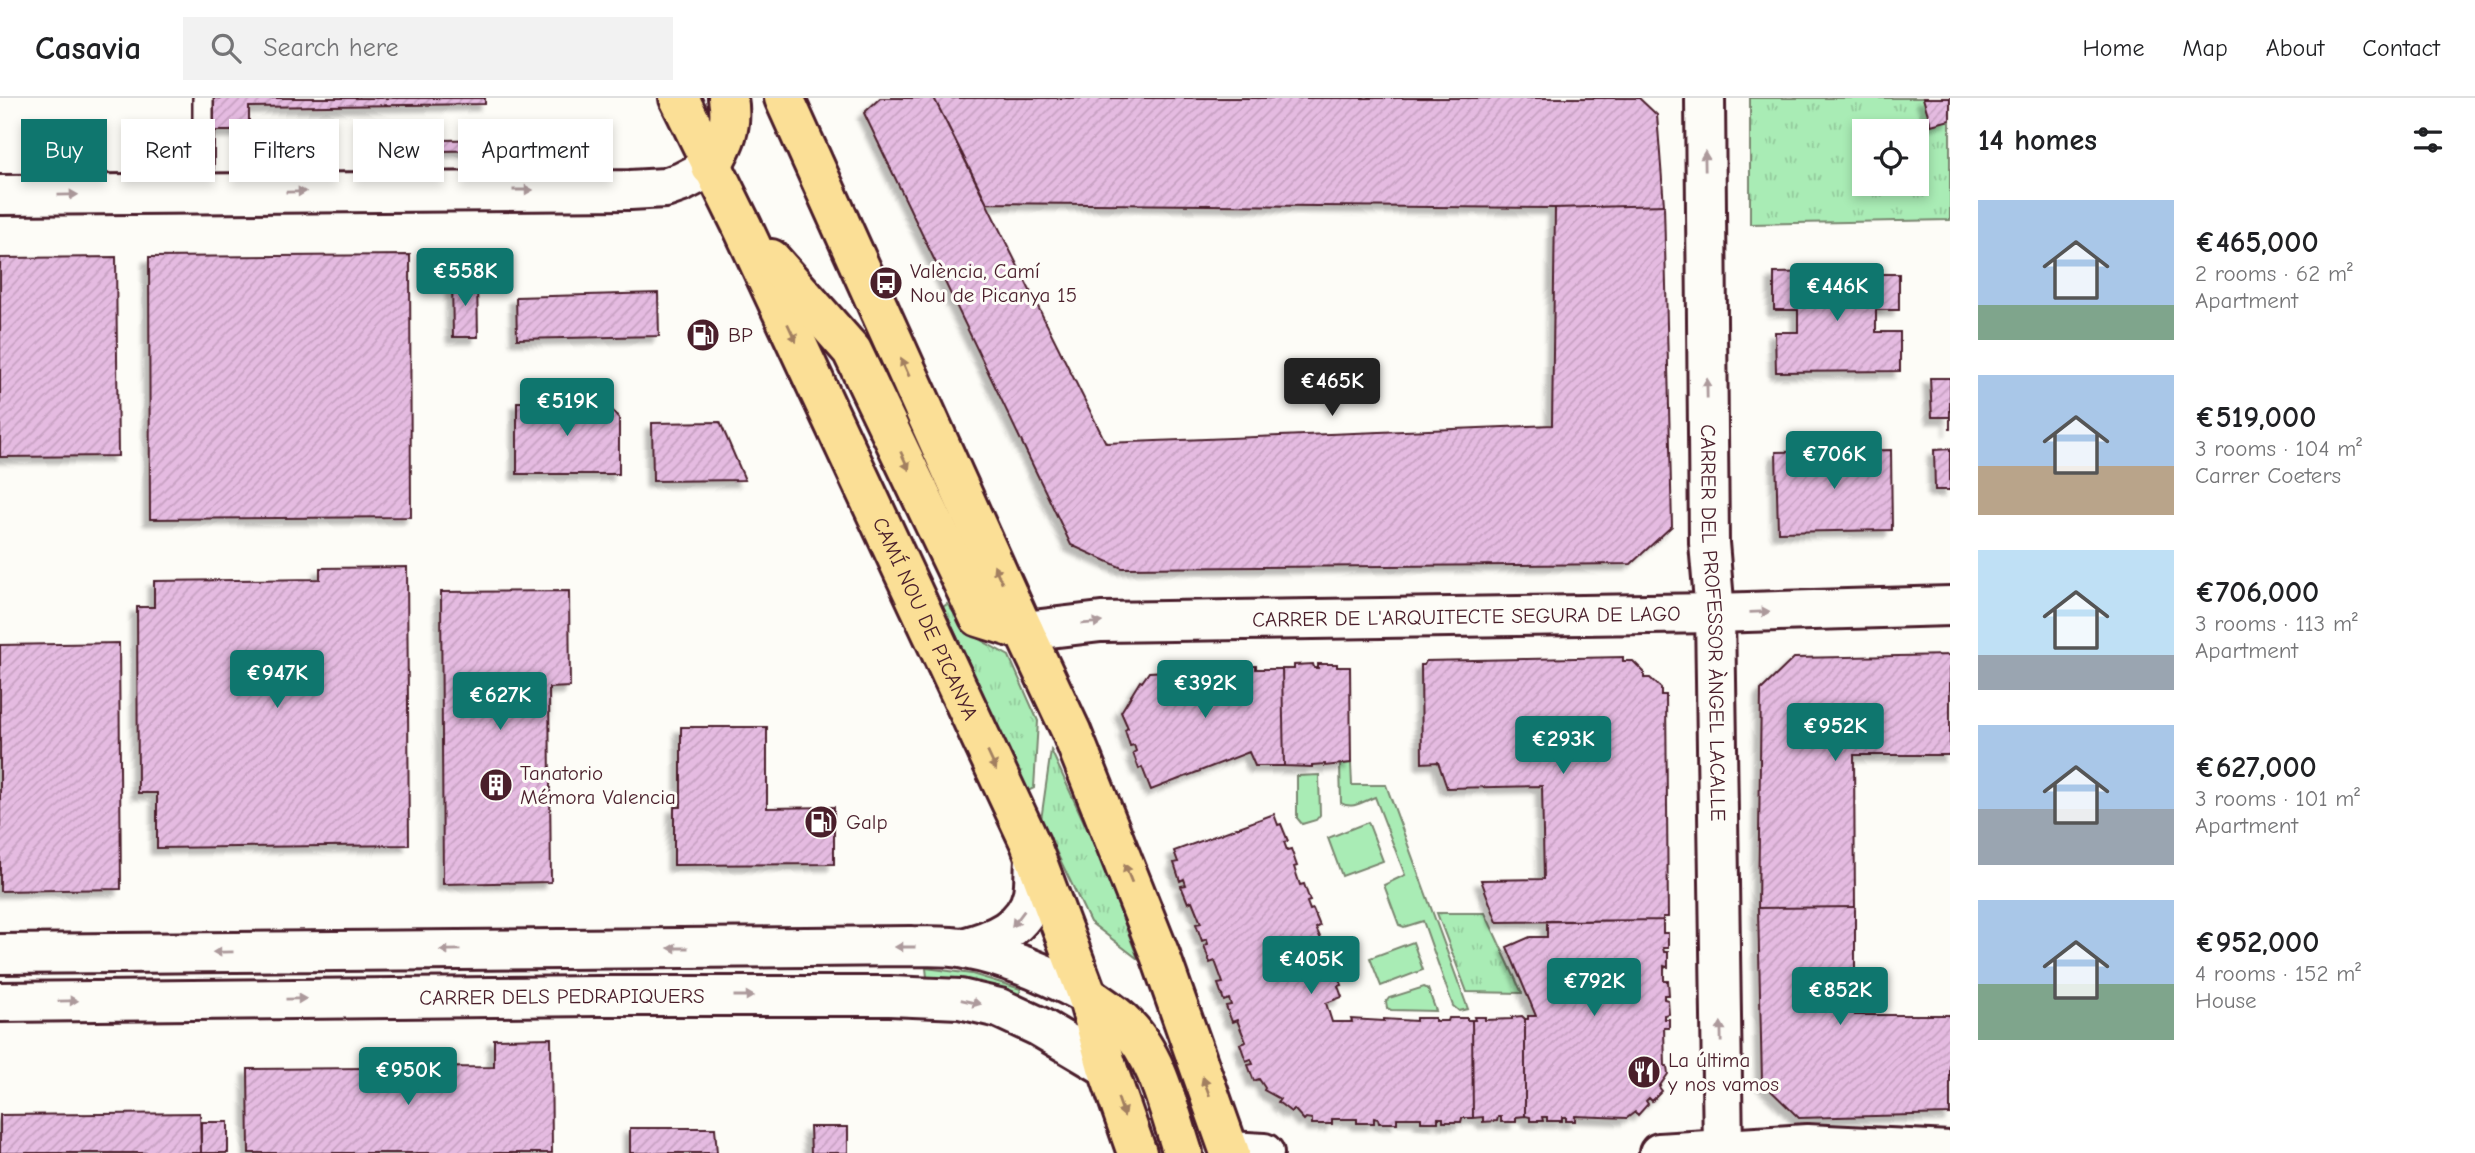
<!DOCTYPE html>
<html lang="en">
<head>
<meta charset="utf-8">
<style>
	:root { --surface:#fff; --page:#f2f2f2; --text:#202124; --muted:#757577; --line:#e0e0e0; --accent:#0f766e }
	body { margin:0; font-family:"Comic Neue",sans-serif; background:var(--page); color:var(--text); height:100vh; display:flex; flex-direction:column; font-size:26px; white-space:nowrap }
	* { box-sizing:border-box; margin:0 }
	p { font-size:23px; color:var(--muted) }
	.icon { flex:none; width:38px; height:38px; fill:none; stroke:currentColor; stroke-width:2; stroke-linecap:round; stroke-linejoin:round }
	.map { position:relative; flex:1; overflow:hidden }
	.drawer { display:flex; flex-direction:column; background:var(--surface); width:525px }
	.drawer>* { flex:none }
	.guide { position:absolute; left:21px; top:21px; width:665px; height:63px; display:flex; gap:14px }
	.buttons { position:absolute; left:1852px; top:21px; display:grid; gap:14px }
	.buttons a { display:grid; place-items:center; width:77px; height:77px; border-radius:0px; background:var(--surface); box-shadow:0 4px 10px #0003; font-size:35px }
	.price { position:absolute; translate:-50% -60px; padding:0 16px; border-radius:7px; background:var(--accent); color:#fff; font-size:23px; line-height:46px; filter:drop-shadow(0 2px 4px #0008) }
	.price::after { content:''; position:absolute; left:50%; top:42px; width:21px; height:16px; margin-left:-10px; background:inherit; clip-path:polygon(0 0,100% 0,50% 100%) }
	.price.on { background:#222; color:#fff }
	ul { padding:0; list-style:none }
	li { display:flex; align-items:center; gap:21px; height:175px; padding:0 28px }
	li span { display:grid; place-items:center; flex:none; width:196px; height:140px; border-radius:0px; color:#555 }
	li>.icon { margin-inline-start:auto }
	span .icon { width:84px; height:84px; fill:#fffc; stroke-width:1 }
	li b { font-size:30px }
	h2 { display:flex; justify-content:space-between; align-items:center; height:84px; padding:0 28px; font-size:30px }
	.chip { padding:0 24px; border-radius:0px; background:var(--surface); box-shadow:0 4px 10px #0003; font-size:24px; line-height:63px }
	.chip.on { background:var(--accent); color:#fff }
	header { display:flex; align-items:center; gap:42px; box-sizing:border-box; height:98px; padding:0 35px; background:var(--surface); border-bottom:2px solid var(--line) }
	header strong { font-size:33px }
	nav { display:flex; gap:38px; margin-inline-start:auto; font-size:24px }
	.search { width:490px; height:63px; background:var(--page); display:flex; align-items:center; gap:18px; box-sizing:border-box; padding:0 24px; border-radius:0px; color:var(--muted); font-size:26px }
	main { display:flex; flex:1; min-height:0 }
	.map>svg:first-child { display:block }
	.grass { fill:url(#grass-tufts); stroke:#7a8670; stroke-width:2; fill-rule:evenodd }
	.garden { fill:#a9ecb5; stroke:#7a8670; stroke-width:2 }
	.building { fill:url(#building-hatch); stroke:#4a1f2b; stroke-width:2; filter:url(#shadow) }
	.lines { fill:none; stroke-linecap:round; stroke-linejoin:round }
	.lane-casing { stroke:#4a1f2b; stroke-width:24 }
	.street-casing { stroke:#4a1f2b; stroke-width:44 }
	.primary-casing { stroke:#4a1f2b; stroke-width:44 }
	.lane { stroke:#fdfcf7; stroke-width:19 }
	.street { stroke:#fdfcf7; stroke-width:38 }
	.primary { stroke:#fbdf96; stroke-width:38 }
	.oneway { fill:#ac999b }
	.oneway2 { fill:#a27f60 }
	.labels { text-anchor:middle; dominant-baseline:central; stroke-width:6; stroke-linejoin:round; paint-order:stroke }
	.poi-label { font-size:21px; fill:#4a1f2b; stroke:#fdfcf7; text-anchor:start }
	.street-label { font-size:21px; fill:#4a1f2b; stroke:#fdfcf7 }
</style>
</head>
<body>
<header>
<strong>Casavia</strong>
<div class="search"><svg class="icon" aria-label="search" viewBox="0 0 24 24"><circle cx="10" cy="10" r="6"/><path d="M15 15l6 6"/></svg>Search here</div>
<nav><a>Home</a><a>Map</a><a>About</a><a>Contact</a></nav>
</header>
<main>
<div class="map">
<svg width="1950" height="1055" viewBox="0 0 1950 1055">
	<defs>
		<pattern id="grass-tufts" width="24" height="20" patternUnits="userSpaceOnUse" patternTransform="scale(1.75)"><rect width="24" height="20" fill="#a9ecb5"/><path d="M3 7l-1-3M5 7V3M7 7l1-3M15 17l-1-3M17 17v-4M19 17l1-3" fill="none" stroke="#93ca9c"/></pattern>
		<pattern id="building-hatch" width="6" height="6" patternUnits="userSpaceOnUse" patternTransform="scale(1.75)"><rect width="6" height="6" fill="#e5bbe1"/><path d="M-1 1l2-2M0 6l6-6M5 7l2-2" fill="none" stroke="#c6a0c1"/></pattern>
		<filter id="shadow"><feDropShadow dx="-6" dy="6" stdDeviation="2" flood-color="#0004"/></filter>
	</defs>
	<rect width="100%" height="100%" fill="#fdfcf7"/>
	<filter id="ink" filterUnits="userSpaceOnUse"><feTurbulence type="fractalNoise" baseFrequency=".0143" numOctaves="2"/><feDisplacementMap in="SourceGraphic" scale="14" xChannelSelector="R" yChannelSelector="G"/><feConvolveMatrix kernelMatrix="1 2 1 2 8 2 1 2 1" color-interpolation-filters="sRGB"/></filter>
	<g filter="url(#ink)">
		<path class="grass" d="M1750,0H1923L1950,22V122L1750,126ZM1864,33H1916V86H1864Z
			M947,506L967,532L977,540L1009,558L1038,623L1034,690L1028,693L943,509Z
			M1051,652L1099,757L1138,861L1090,824L1041,722Z
			M1437,815H1485L1522,895L1467,894Z
			M926,870L972,876L1021,891L1019,898L973,884L927,879Z"/>
		<path class="garden" d="M1345,665H1351L1352,687H1386L1468,911L1459,913L1453,908L1423,823L1404,829L1399,827L1384,787L1405,777L1375,699C1364,703 1352,712 1341,705L1340,667Z
			M1319,677L1320,717L1316,722L1302,726L1297,720V678Z
			M1368,724L1383,763L1342,778L1328,740Z
			M1413,844L1423,872L1381,888L1370,860Z
			M1424,889L1428,891L1436,913L1391,912L1387,910L1386,904L1389,900Z"/>
		<path class="building" d="M213,0H485V6L249,9V33H213Z
			M880,0H934L1106,345L1552,327L1555,110L1664,107L1672,428L1631,466L1122,470L1071,447L864,15Z
			M934,0H1639L1657,17L1664,107L1555,110L987,105Z
			M1923,0H1950V22L1931,27Z
			M507,41L508,52L439,53V42Z
			M410,157L411,419L150,421L149,159Z
			M116,159L118,358L0,359V160Z
			M1825,174V185H1851V176H1899V212H1876V234H1900V273L1776,274L1775,234H1798V212H1774V175Z
			M477,181L478,239H453L452,182Z
			M658,195L659,238L517,241L516,199Z
			M1930,280H1950V332V319H1932Z
			M517,304H605L619,320V376H517Z
			M720,324L745,382L653,383L652,325Z
			M1950,351V392H1935L1934,352Z
			M1891,352L1892,432L1778,434L1776,354Z
			M407,469L409,747L157,750V695H138L137,509H154V483L320,481V470Z
			M569,493L570,589L549,590L551,784L443,786L441,494Z
			M119,545L121,791L0,793V547Z
			M1950,557V657H1854L1855,809L1758,810L1761,592L1794,560Z
			M1623,559V563H1633L1644,574V580H1650L1661,590V597H1666L1668,819H1663V822L1497,824L1481,782L1544,781L1542,688L1447,690L1438,664L1422,665L1421,567H1424L1426,563Z
			M1313,566L1314,570H1318V566H1337V569H1350L1351,665L1325,668V666L1312,667V669L1284,668L1282,571H1294V567Z
			M1208,568V572H1215V569L1232,568V572H1239V568H1256V571H1282L1284,668H1255L1249,654L1151,692L1142,669L1139,671L1133,655L1136,653L1134,647L1130,648L1125,632L1128,630L1121,614L1140,583L1142,584L1149,574L1167,573V569H1184V573H1191V569Z
			M681,629H767V710L834,709V766L674,767V709H681Z
			M1274,716L1278,727L1281,726L1288,743L1284,744L1287,752L1291,751L1297,768L1294,769L1300,787L1304,786L1310,803L1307,804L1310,812L1313,811L1320,828L1316,830L1323,846L1326,845L1333,862L1329,864L1332,871H1336L1342,887L1338,888L1342,899L1326,905L1332,924H1352L1351,921L1384,923V921L1416,923V920H1435V923H1448L1449,920H1467V922H1472L1473,1020H1462L1461,1024H1443V1020H1438V1024H1421V1020H1397V1025H1379L1378,1021L1374,1020V1025H1357V1021H1332V1026H1312V1021L1306,1020L1304,1022L1294,1011L1291,1014L1278,1004L1280,1001L1264,992L1265,990L1259,981L1254,983L1248,967L1253,966L1251,961L1246,963L1240,946L1246,944L1237,922L1232,924L1226,908L1231,907L1229,901L1224,903L1218,886L1223,885L1215,863L1210,865L1204,847L1208,846L1207,841L1202,843L1196,826L1201,825L1192,803L1188,805L1181,788L1186,787L1184,781L1180,783L1174,765L1178,764L1174,753Z
			M1855,809V917H1950V1016L1799,1020L1762,984L1758,810Z
			M1663,822V835H1668V850H1663L1664,854H1668V869L1664,868V883H1668L1669,897H1664V901L1668,902L1669,916L1664,917V921H1669V930H1664L1665,968H1667L1668,976L1659,989L1662,993L1652,1003L1649,1000L1646,1003L1648,1006L1638,1017L1635,1014L1627,1020L1575,1018V1023H1566V1019H1562V1023H1547V1019H1542L1543,1023H1530V1019L1525,1018V921H1528V918H1536L1507,849L1530,839H1547V823Z
			M1522,918L1525,921V1018L1516,1019V1024H1501V1019H1498L1497,1023L1483,1024V1019L1473,1020L1472,922H1475L1474,919H1485V922L1512,921V919Z
			M551,940L552,1055H249L248,971L494,969V941Z
			M200,1015L201,1055H0V1017Z
			M201,1024H228V1055H201Z
			M810,1029H848V1055H811Z
			M630,1030H715L717,1055H630Z"/>
		<g class="lines">
			<defs>
				<path id="lane" d="M203,95V0"/>
				<g id="street">
					<path id="s1" d="M1705,0L1709,445L1715,515L1723,1051"/>
					<path d="M0,97L630,92L665,90L682,84L711,69"/>
					<path id="s2" d="M1024,533L1101,524L1715,515L1950,508"/>
					<path d="M963,850C993,842 1026,830 1033,795C1035,784 1034,772 1035,762"/>
					<path d="M0,856L911,848C929,849 948,847 965,851C1009,859 1048,876 1087,897"/>
					<path id="s3" d="M0,904L598,898H890L960,901L999,910L1038,928L1107,969"/>
					<path d="M1230,1053L1264,1055"/>
					<path d="M1659,1055L1807,1046L1950,1053"/>
				</g>
				<g id="primary">
					<path id="s4" d="M679,0L742,128L1030,745L1087,897L1107,969L1137,1055"/>
					<path d="M784,0L1024,533L1071,633L1160,857L1230,1055"/>
					<path d="M711,69C725,44 733,29 728,0"/>
					<path d="M771,161L852,253L979,519L1024,533"/>
					<path d="M1087,897C1099,906 1115,915 1126,927C1158,959 1169,1013 1183,1055"/>
				</g>
			</defs>
			<use href="#lane" class="lane-casing"/>
			<use href="#street" class="street-casing"/>
			<use href="#primary" class="primary-casing"/>
			<use href="#lane" class="lane"/>
			<use href="#street" class="street"/>
			<use href="#primary" class="primary"/>
		</g>
		<defs><path id="oneway-solid" d="M-6-.8H1V-3.2L6.5 0L1 3.2V.8H-6Z" transform="scale(1.75)"/></defs>
		<g class="oneway">
			<use href="#oneway-solid" transform="translate(1705 63) rotate(-91)"/>
			<use href="#oneway-solid" transform="translate(523 92)"/>
			<use href="#oneway-solid" transform="translate(296 94) rotate(-1)"/>
			<use href="#oneway-solid" transform="translate(68 97) rotate(-1)"/>
			<use href="#oneway-solid" transform="translate(1707 290) rotate(-91)"/>
			<use href="#oneway-solid" transform="translate(1760 514) rotate(-2)"/>
			<use href="#oneway-solid" transform="translate(1092 525) rotate(-5)"/>
			<use href="#oneway-solid" transform="translate(1018 821) rotate(127)"/>
			<use href="#oneway-solid" transform="translate(905 849) rotate(-180)"/>
			<use href="#oneway-solid" transform="translate(678 850) rotate(180)"/>
			<use href="#oneway-solid" transform="translate(450 852) rotate(179)"/>
			<use href="#oneway-solid" transform="translate(223 854) rotate(179)"/>
			<use href="#oneway-solid" transform="translate(744 898)"/>
			<use href="#oneway-solid" transform="translate(296 901) rotate(-1)"/>
			<use href="#oneway-solid" transform="translate(68 903) rotate(-1)"/>
			<use href="#oneway-solid" transform="translate(971 904) rotate(13)"/>
			<use href="#oneway-solid" transform="translate(1721 934) rotate(-91)"/>
		</g>
		<g class="oneway2">
			<use href="#oneway-solid" transform="translate(792 235) rotate(65)"/>
			<use href="#oneway-solid" transform="translate(905 269) rotate(-114)"/>
			<use href="#oneway-solid" transform="translate(905 363) rotate(65)"/>
			<use href="#oneway-solid" transform="translate(998 476) rotate(-114)"/>
			<use href="#oneway-solid" transform="translate(992 663) rotate(65)"/>
			<use href="#oneway-solid" transform="translate(1128 775) rotate(-112)"/>
			<use href="#oneway-solid" transform="translate(1206 988) rotate(-110)"/>
			<use href="#oneway-solid" transform="translate(1121 1009) rotate(71)"/>
		</g>
	</g>
	<defs>
		<symbol id="bus-disc" viewBox="-11 -11 22 22"><circle r="9.5" fill="#4a1f2b" stroke="#fdfcf7"/><path d="M-5-6H5V4H4V6H2V4H-2V6H-4V4H-5ZM-3.5-4V0h7V-4ZM-3.5 1.2v1.5H-2V1.2ZM2 1.2v1.5H3.5V1.2Z" fill="#fff"/></symbol>
		<symbol id="fuel-disc" viewBox="-11 -11 22 22"><circle r="9.5" fill="#4a1f2b" stroke="#fdfcf7"/><path d="M-5.5-6h7V0h2V4h1.3V-2.5L3-4.5l.8-.8L6-3V5H2.5V1h-1V6h-7ZM-4.2-4.7v3.2H.2V-4.7Z" fill="#fff"/></symbol>
		<symbol id="building-disc" viewBox="-11 -11 22 22"><circle r="9.5" fill="#4a1f2b" stroke="#fdfcf7"/><path d="M-4-6H4V6H1V3H-1V6H-4ZM-2.5-4.3h1.7v1.8h-1.7ZM.8-4.3h1.7v1.8H.8ZM-2.5-1h1.7V.8h-1.7ZM.8-1h1.7V.8H.8Z" fill="#fff"/></symbol>
		<symbol id="restaurant-disc" viewBox="-11 -11 22 22"><circle r="9.5" fill="#4a1f2b" stroke="#fdfcf7"/><path d="M-5-6h1v4h1v-4h1v4h1v-4h1v5L-1.5 .5V6h-2V.5L-5-1ZM5-6V6H3V1.5H1.5Q1.5-4 5-6Z" fill="#fff"/></symbol>
	</defs>
	<g fill-rule="evenodd">
		<use href="#bus-disc" x="867" y="166" width="38" height="38"/>
		<use href="#fuel-disc" x="684" y="218" width="38" height="38"/>
		<use href="#building-disc" x="477" y="668" width="38" height="38"/>
		<use href="#fuel-disc" x="802" y="705" width="38" height="38"/>
		<use href="#restaurant-disc" x="1625" y="955" width="38" height="38"/>
	</g>
	<g class="labels">
		<g class="poi-label">
			<text x="910" y="173">València, Camí<tspan x="910" dy="24">Nou de Picanya 15</tspan></text>
			<text x="728" y="237">BP</text>
			<text x="520" y="675">Tanatorio<tspan x="520" dy="24">Mémora Valencia</tspan></text>
			<text x="846" y="724">Galp</text>
			<text x="1668" y="962">La última<tspan x="1668" dy="24">y nos vamos</tspan></text>
		</g>
		<g class="street-label">
			<text stroke="none"><textPath href="#s2" startOffset="443">CARRER DE L'ARQUITECTE SEGURA DE LAGO</textPath></text>
			<text stroke="none"><textPath href="#s4" startOffset="576">CAMÍ NOU DE PICANYA</textPath></text>
			<text stroke="none"><textPath href="#s1" startOffset="525">CARRER DEL PROFESSOR ÀNGEL LACALLE</textPath></text>
			<text stroke="none"><textPath href="#s3" startOffset="562">CARRER DELS PEDRAPIQUERS</textPath></text>
		</g>
	</g>
</svg>
<div class="buttons">
<a><svg class="icon" aria-label="locate" viewBox="0 0 24 24"><circle cx="12" cy="12" r="6"/><path d="M12 2v4M12 18v4M2 12h4M18 12h4"/></svg></a>
</div>
<b class="price" style="left:465px;top:210px">€558K</b>
<b class="price" style="left:1837px;top:225px">€446K</b>
<b class="price on" style="left:1332px;top:320px">€465K</b>
<b class="price" style="left:567px;top:340px">€519K</b>
<b class="price" style="left:1834px;top:393px">€706K</b>
<b class="price" style="left:277px;top:612px">€947K</b>
<b class="price" style="left:1205px;top:622px">€392K</b>
<b class="price" style="left:500px;top:634px">€627K</b>
<b class="price" style="left:1835px;top:665px">€952K</b>
<b class="price" style="left:1563px;top:678px">€293K</b>
<b class="price" style="left:1311px;top:898px">€405K</b>
<b class="price" style="left:1594px;top:920px">€792K</b>
<b class="price" style="left:1840px;top:929px">€852K</b>
<b class="price" style="left:408px;top:1009px">€950K</b>
<div class="guide">
<a class="chip on">Buy</a>
<a class="chip">Rent</a>
<a class="chip">Filters</a>
<a class="chip">New</a>
<a class="chip">Apartment</a>
</div>
</div>
<section class="drawer">
<h2>14 homes<svg class="icon" aria-label="filters" viewBox="0 0 24 24"><path d="M4 7h16M4 17h16"/><circle cx="9" cy="7" r="2"/><circle cx="15" cy="17" r="2"/></svg></h2>
<ul>
<li><span style="background:linear-gradient(#a9c7e8 75%,#7fa58c 0)"><svg class="icon" aria-label="home" viewBox="0 0 24 24"><path d="M3 11l9-7 9 7M6 9v11h12V9"/></svg></span><div><b>€465,000</b><p>2 rooms · 62 m²</p><p>Apartment</p></div></li>
<li><span style="background:linear-gradient(#a9c7e8 65%,#b9a48a 0)"><svg class="icon" aria-label="home" viewBox="0 0 24 24"><path d="M3 11l9-7 9 7M6 9v11h12V9"/></svg></span><div><b>€519,000</b><p>3 rooms · 104 m²</p><p>Carrer Coeters</p></div></li>
<li><span style="background:linear-gradient(#bfe0f5 75%,#9aa5b1 0)"><svg class="icon" aria-label="home" viewBox="0 0 24 24"><path d="M3 11l9-7 9 7M6 9v11h12V9"/></svg></span><div><b>€706,000</b><p>3 rooms · 113 m²</p><p>Apartment</p></div></li>
<li><span style="background:linear-gradient(#a9c7e8 60%,#9aa5b1 0)"><svg class="icon" aria-label="home" viewBox="0 0 24 24"><path d="M3 11l9-7 9 7M6 9v11h12V9"/></svg></span><div><b>€627,000</b><p>3 rooms · 101 m²</p><p>Apartment</p></div></li>
<li><span style="background:linear-gradient(#a9c7e8 60%,#7fa58c 0)"><svg class="icon" aria-label="home" viewBox="0 0 24 24"><path d="M3 11l9-7 9 7M6 9v11h12V9"/></svg></span><div><b>€952,000</b><p>4 rooms · 152 m²</p><p>House</p></div></li>
</ul>
</section>
</main>
</body>
</html>
